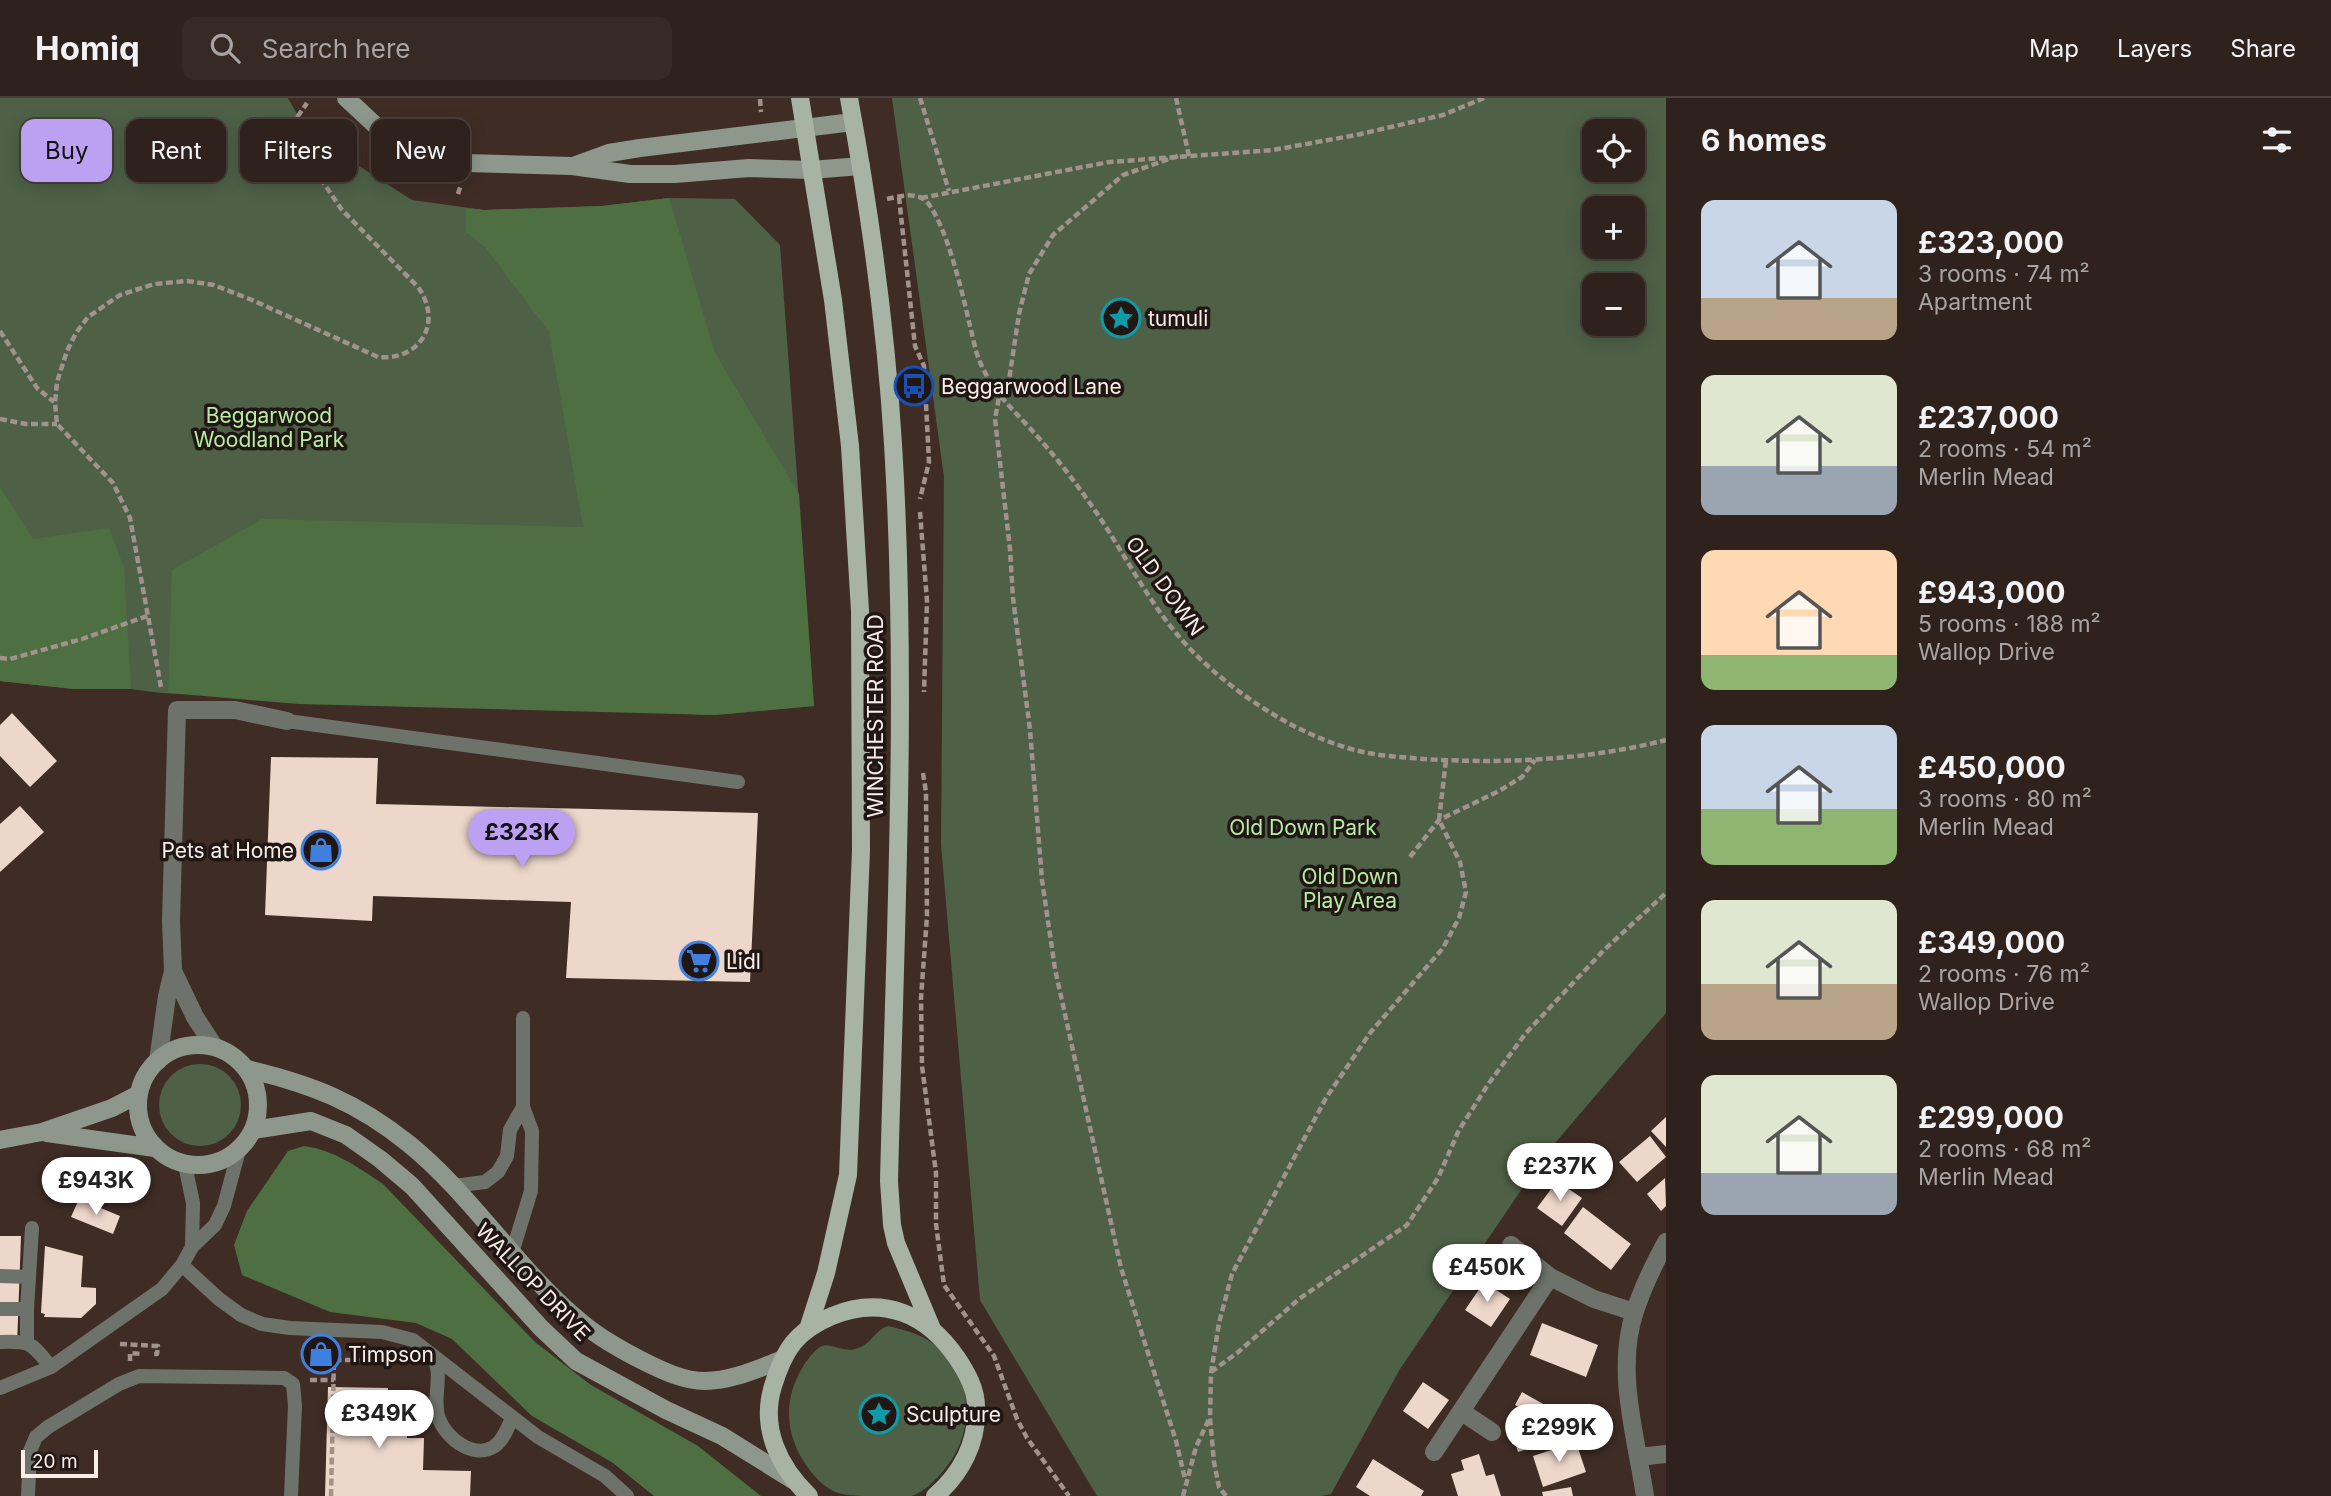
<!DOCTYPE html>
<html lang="en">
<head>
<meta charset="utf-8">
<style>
	:root { --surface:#2f221c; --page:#372a25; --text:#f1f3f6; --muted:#a7a4a3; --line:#4a3f3b; --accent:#bca0f2 }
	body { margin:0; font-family:Inter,sans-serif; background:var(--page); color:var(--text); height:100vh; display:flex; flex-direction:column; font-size:26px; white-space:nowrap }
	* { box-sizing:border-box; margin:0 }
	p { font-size:23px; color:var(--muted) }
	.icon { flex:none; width:38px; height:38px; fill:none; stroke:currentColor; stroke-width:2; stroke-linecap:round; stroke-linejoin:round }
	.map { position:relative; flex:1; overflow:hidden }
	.panel { display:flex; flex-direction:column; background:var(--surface); width:665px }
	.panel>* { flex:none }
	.hud { position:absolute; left:21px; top:21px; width:665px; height:63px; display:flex; gap:14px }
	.buttons { position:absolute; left:1582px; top:21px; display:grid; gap:14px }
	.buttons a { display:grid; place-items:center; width:63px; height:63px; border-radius:14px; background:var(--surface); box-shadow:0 4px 18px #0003,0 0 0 2px var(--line); font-size:35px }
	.scale { position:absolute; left:21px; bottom:18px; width:77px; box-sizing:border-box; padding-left:7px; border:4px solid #faeee9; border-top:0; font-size:19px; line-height:24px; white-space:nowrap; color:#faeee9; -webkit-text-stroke:5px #201714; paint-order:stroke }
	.price { position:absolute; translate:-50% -60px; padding:0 16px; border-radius:24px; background:#fff; color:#222; font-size:23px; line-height:46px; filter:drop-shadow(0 2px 4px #0008) }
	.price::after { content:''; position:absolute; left:50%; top:42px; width:21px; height:16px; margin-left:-10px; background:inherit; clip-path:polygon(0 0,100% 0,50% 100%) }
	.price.active { background:var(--accent); color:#111 }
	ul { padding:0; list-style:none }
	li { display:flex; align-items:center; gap:21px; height:175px; padding:0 35px }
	li span { display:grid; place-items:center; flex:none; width:196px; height:140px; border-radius:14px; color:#555 }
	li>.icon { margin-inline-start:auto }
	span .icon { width:84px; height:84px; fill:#fffc; stroke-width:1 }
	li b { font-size:30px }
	h2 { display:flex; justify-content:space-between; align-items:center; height:84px; padding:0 35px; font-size:30px }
	.pill { padding:0 24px; border-radius:14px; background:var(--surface); box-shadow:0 4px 18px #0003,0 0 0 2px var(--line); font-size:24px; line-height:63px }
	.pill.active { background:var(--accent); color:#111 }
	header { display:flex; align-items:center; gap:42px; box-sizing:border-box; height:98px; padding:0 35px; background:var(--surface); border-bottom:2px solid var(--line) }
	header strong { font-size:33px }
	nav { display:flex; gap:38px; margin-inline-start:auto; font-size:24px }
	.search { width:490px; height:63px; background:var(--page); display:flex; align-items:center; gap:18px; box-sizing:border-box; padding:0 24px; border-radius:14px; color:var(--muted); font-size:26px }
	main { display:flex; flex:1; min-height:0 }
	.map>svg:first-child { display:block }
	.green { fill:#4e6147; fill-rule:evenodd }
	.forest { fill:#4d6f41 }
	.building { fill:#edd6ca }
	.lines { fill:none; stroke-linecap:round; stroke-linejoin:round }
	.path { stroke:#a1928c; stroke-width:4.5; stroke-dasharray:7 3.5; stroke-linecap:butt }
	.lane { stroke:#6d736b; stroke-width:14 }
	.street { stroke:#6d736b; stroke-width:18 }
	.secondary { stroke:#8d978b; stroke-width:18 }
	.primary { stroke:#a7b3a3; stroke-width:18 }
	.labels { text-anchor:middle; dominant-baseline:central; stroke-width:7; stroke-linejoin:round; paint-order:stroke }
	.poi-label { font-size:21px; fill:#faeee9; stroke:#201714; text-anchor:start }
	.park-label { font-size:21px; fill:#b7eca4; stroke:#201714 }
	.street-label { font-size:21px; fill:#faeee9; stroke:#201714 }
</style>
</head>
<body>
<header>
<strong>Homiq</strong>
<div class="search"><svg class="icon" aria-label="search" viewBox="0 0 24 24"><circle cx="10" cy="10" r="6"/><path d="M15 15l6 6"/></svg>Search here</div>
<nav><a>Map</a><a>Layers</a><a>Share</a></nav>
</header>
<main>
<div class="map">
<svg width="1666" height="1398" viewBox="0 0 1666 1398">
	<rect width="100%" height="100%" fill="#3f2d25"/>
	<path class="green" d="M0,0H288L298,18L318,37L356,66L412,102L484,112L602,108L669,100L735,101L780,147L814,608L715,617L161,595L131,591H74L0,583Z
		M892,0H1666V915L1544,1058L1400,1271L1331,1396L1321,1398H1097L980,1202L941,746L944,379ZM1633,33V72H1594V33ZM1633,110V149H1594V110ZM1633,187V226H1594V187Z
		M159 1007a41 41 0 1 1 82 0a41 41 0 1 1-82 0Z
		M888,1228C901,1231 916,1235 928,1242C974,1272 978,1332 944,1372C936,1382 923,1395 911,1398C900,1398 885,1398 873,1398C845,1398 831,1398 812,1375C785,1342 781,1303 804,1267C808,1261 815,1251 822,1248C832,1244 846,1258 863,1248C872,1243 877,1231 888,1228Z"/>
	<path class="forest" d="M669,100L715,255L799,396L814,608L715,617L299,606L168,595L172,472L262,421L583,429L549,234L485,149L466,134V110L484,112L602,108Z
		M0,389L33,441L109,430L124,470L131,591H74L0,583Z
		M304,1048C334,1052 358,1069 383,1086L535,1244L591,1287L698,1348L761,1398H654L613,1365L532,1318L452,1241L416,1225L330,1214L242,1177L234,1147L247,1113L288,1053Z"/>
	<path class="building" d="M12,615L57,663L30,689L0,658V627Z
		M271,659L378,660L376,706L758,715L750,884L566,880L571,804L373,798L372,823L265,817Z
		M20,708L44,734L0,774V726Z
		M1666,1019V1049L1651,1033Z
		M1650,1038L1666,1059L1637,1084L1619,1064Z
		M1665,1080L1666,1108L1661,1113L1647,1096Z
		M1557,1083L1582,1100L1562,1128L1537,1110Z
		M79,1101L120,1118L113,1136L71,1119Z
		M1583,1109L1631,1146L1611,1172L1564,1135Z
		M0,1138H21L17,1248L0,1247Z
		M45,1148L83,1158L81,1189L96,1190V1206L81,1220L44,1219L45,1216L41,1215Z
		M1484,1184L1510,1201L1491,1229L1465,1212Z
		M1542,1225L1598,1247L1586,1279L1530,1257Z
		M1423,1284L1449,1302L1428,1331L1403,1313Z
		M328,1289L388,1290V1303L408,1304L407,1340H424L423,1372L471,1373L470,1398H325Z
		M1522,1294L1545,1307L1537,1319L1515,1307Z
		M1547,1317L1554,1343L1518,1354L1512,1335L1525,1331L1523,1324Z
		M1576,1344L1586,1374L1543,1389L1533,1358Z
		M1479,1356L1486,1378L1494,1376L1501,1398H1458L1451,1376L1464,1372L1461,1362Z
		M1373,1361L1424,1393L1421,1398H1370L1356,1389Z
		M1571,1389L1573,1398H1543L1542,1394Z"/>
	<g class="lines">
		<path class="path" d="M920,0L949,93
			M1176,0L1189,58
			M760,1L761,14
			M1178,58L1123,77L1053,137L1029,176L1019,216L1009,282L999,299L995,321L1010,451L1013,500L1030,632L1042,782L1055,871L1121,1170L1176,1343L1185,1381
			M458,96L461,86
			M899,99L915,248L924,268L929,364L920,401
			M921,100L1109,64L1273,52L1356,37L1443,17L1484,0
			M887,101C900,98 918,93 928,105C948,132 962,194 970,228C973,239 975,253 980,264C991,290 1009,308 1028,328C1050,352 1071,378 1089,404C1120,447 1142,494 1176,535C1217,585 1292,636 1355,652C1377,658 1401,659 1424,661C1504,666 1588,662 1666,642
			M0,233L37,290L54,304
			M0,321L26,326H57
			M920,414L927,503L924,594
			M0,560L10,561L82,541L150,517
			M161,589L130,420L113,385L57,326L55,305L57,284L67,253L76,235L88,219L120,197L154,186L187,183L214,187L252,202L378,259C421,263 443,224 418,189L342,112L323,84L300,39L298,18L307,5
			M923,675L926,694L927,818L921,900L922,968L936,1075V1126L944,1187L994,1258L1017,1321L1027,1340L1069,1398
			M1410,759L1439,722L1499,693L1522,679L1535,662
			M120,1246L158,1248L157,1256H151
			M130,1263V1255L142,1256
			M1211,1274L1237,1255L1299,1201L1407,1127L1438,1080L1459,1032L1489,985L1526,935L1604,852L1666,795
			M310,1282H334
			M331,1398L334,1262H380
			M1183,1398L1196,1349L1209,1321
			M1226,1398L1219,1389L1214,1364L1210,1320L1211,1275L1219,1225L1232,1176L1326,1000L1370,935L1443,850L1459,820L1466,794L1460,764L1439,722L1446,662"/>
		<path class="lane" d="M287,623L738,684
			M185,1067L193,1105L192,1149
			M453,1088L485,1084L498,1074L507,1058L510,1032L523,1009
			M512,1155L531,1093L532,1033L523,1009V920
			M182,1167L219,1201L241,1217L262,1226L290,1230L382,1234L413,1242L538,1339L605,1378L627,1398
			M0,1178L29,1179L32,1130
			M0,1211H27V1243
			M27,1211L29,1179
			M0,1244C32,1243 30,1244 51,1269
			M432,1257C445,1276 431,1300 439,1321C447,1341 474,1362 495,1348C504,1341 508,1329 512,1320
			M0,1290L51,1269L162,1191L182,1167L192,1149L215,1127L224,1108L239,1052
			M28,1398L30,1353L36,1339L48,1329L119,1286L139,1278L284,1280L293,1286L295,1308L291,1398"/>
		<path class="street" d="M173,873L195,919L214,948
			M158,963L167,898L173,873L171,823L177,612H235L287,623
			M1511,1147L1550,1179
			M1462,1314L1492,1334
			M1434,1354L1550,1179L1594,1201L1634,1214
			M1639,1359L1666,1356
			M1645,1398C1636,1338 1615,1272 1635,1213C1643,1189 1654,1166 1666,1144"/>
		<path class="secondary" d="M346,0L375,27L412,48L430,55L467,65L572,68L630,76H675L749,70L811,72L861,68
			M576,67L609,55L640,50L853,24
			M138 1007a60 60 0 1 1 120 0a60 60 0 1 1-120 0Z
			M247,971C311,986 357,1004 409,1046C473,1098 517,1172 582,1225C601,1241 623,1253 645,1264C663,1273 684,1283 705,1283C731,1283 757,1271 781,1262
			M253,1032L311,1023L346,1037L380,1061L412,1088L541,1230L576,1263L666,1312L722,1338L793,1382
			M47,1035L155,1050
			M0,1042L42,1034L112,1010L137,997"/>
		<path class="primary" d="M800,0L833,202L850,348L860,513L861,752L848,1077L826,1175L809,1228
			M849,0C870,114 886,230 893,346C908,591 895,838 889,1083L892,1127L896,1145L932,1231
			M809,1398C779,1369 760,1330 773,1288C784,1252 796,1233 832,1218C883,1197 927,1216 957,1260C967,1275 976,1291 976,1309C978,1344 961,1376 935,1398"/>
	</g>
	<defs>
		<symbol id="sight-ring" viewBox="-11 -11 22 22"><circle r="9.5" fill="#201714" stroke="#0f9aa8" stroke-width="1.5"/><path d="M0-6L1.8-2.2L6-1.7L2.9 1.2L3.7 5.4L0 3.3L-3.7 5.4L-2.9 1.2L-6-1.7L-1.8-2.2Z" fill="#0f9aa8"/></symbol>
		<symbol id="bus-ring" viewBox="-11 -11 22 22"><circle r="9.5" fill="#201714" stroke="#1a4fb4" stroke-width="1.5"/><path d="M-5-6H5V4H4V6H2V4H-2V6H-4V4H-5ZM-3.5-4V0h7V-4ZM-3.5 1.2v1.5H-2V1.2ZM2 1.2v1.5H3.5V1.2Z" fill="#1a4fb4"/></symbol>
		<symbol id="shop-ring" viewBox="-11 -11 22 22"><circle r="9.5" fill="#201714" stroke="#3f7fe0" stroke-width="1.5"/><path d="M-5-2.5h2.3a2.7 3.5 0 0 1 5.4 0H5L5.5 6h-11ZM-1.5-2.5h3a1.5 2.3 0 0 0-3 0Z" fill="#3f7fe0"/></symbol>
		<symbol id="supermarket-ring" viewBox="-11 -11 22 22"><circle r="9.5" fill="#201714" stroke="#3f7fe0" stroke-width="1.5"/><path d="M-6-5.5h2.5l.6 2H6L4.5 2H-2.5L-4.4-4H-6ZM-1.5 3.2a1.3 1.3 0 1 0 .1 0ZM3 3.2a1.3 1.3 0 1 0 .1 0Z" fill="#3f7fe0"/></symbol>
	</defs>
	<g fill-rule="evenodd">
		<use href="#sight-ring" x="1099" y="198" width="44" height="44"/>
		<use href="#bus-ring" x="892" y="266" width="44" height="44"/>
		<use href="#shop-ring" x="299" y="730" width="44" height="44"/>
		<use href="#supermarket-ring" x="677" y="841" width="44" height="44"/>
		<use href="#shop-ring" x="299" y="1234" width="44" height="44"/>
		<use href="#sight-ring" x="857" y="1294" width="44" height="44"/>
	</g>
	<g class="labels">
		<g class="poi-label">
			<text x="1148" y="220">tumuli</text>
			<text x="941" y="288">Beggarwood Lane</text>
			<text x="294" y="752" text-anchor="end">Pets at Home</text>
			<text x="726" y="863">Lidl</text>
			<text x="348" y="1256">Timpson</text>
			<text x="906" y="1316">Sculpture</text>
		</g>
		<g class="park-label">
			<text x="269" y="317">Beggarwood<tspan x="269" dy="24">Woodland Park</tspan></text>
			<text x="1303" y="729">Old Down Park</text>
			<text x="1350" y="778">Old Down<tspan x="1350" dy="24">Play Area</tspan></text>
		</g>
		<g class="street-label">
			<text transform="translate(1165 488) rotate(54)">OLD DOWN</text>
			<text transform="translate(875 618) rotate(-90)">WINCHESTER ROAD</text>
			<text transform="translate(533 1184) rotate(46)">WALLOP DRIVE</text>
		</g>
	</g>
</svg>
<div class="buttons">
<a><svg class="icon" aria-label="locate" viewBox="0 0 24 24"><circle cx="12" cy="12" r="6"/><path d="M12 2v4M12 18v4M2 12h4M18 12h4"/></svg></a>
<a>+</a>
<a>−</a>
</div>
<div class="scale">20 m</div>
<b class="price active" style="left:522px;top:771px">£323K</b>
<b class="price" style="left:1560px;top:1105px">£237K</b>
<b class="price" style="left:96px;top:1119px">£943K</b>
<b class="price" style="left:1487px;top:1206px">£450K</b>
<b class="price" style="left:379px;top:1352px">£349K</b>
<b class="price" style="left:1559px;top:1366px">£299K</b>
<div class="hud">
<a class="pill active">Buy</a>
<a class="pill">Rent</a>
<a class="pill">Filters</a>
<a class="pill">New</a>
</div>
</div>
<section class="panel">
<h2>6 homes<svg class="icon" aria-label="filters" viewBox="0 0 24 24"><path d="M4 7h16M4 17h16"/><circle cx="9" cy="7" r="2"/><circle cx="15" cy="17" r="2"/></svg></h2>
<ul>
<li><span style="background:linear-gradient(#c9d6e8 70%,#b9a48a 0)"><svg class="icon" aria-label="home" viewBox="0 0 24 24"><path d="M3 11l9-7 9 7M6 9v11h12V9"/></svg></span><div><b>£323,000</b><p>3 rooms · 74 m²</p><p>Apartment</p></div></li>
<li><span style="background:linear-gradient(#dfe7d0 65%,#9aa5b1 0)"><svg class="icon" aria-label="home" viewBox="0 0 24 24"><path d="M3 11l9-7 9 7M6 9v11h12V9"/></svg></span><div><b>£237,000</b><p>2 rooms · 54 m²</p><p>Merlin Mead</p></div></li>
<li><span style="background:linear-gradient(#ffd9b3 75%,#8fb573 0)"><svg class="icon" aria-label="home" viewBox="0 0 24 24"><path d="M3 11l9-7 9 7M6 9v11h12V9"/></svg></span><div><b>£943,000</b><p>5 rooms · 188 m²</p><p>Wallop Drive</p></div></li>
<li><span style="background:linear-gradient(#c9d6e8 60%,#8fb573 0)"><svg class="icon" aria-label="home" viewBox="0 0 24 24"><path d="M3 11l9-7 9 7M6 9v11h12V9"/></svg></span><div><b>£450,000</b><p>3 rooms · 80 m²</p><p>Merlin Mead</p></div></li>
<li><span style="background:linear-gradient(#dfe7d0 60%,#b9a48a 0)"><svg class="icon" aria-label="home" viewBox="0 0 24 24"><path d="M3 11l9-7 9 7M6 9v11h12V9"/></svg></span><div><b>£349,000</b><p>2 rooms · 76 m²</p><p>Wallop Drive</p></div></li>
<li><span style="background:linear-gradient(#dfe7d0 70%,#9aa5b1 0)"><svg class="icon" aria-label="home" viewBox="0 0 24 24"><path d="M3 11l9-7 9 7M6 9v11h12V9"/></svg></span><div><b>£299,000</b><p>2 rooms · 68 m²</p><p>Merlin Mead</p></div></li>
</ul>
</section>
</main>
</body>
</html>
